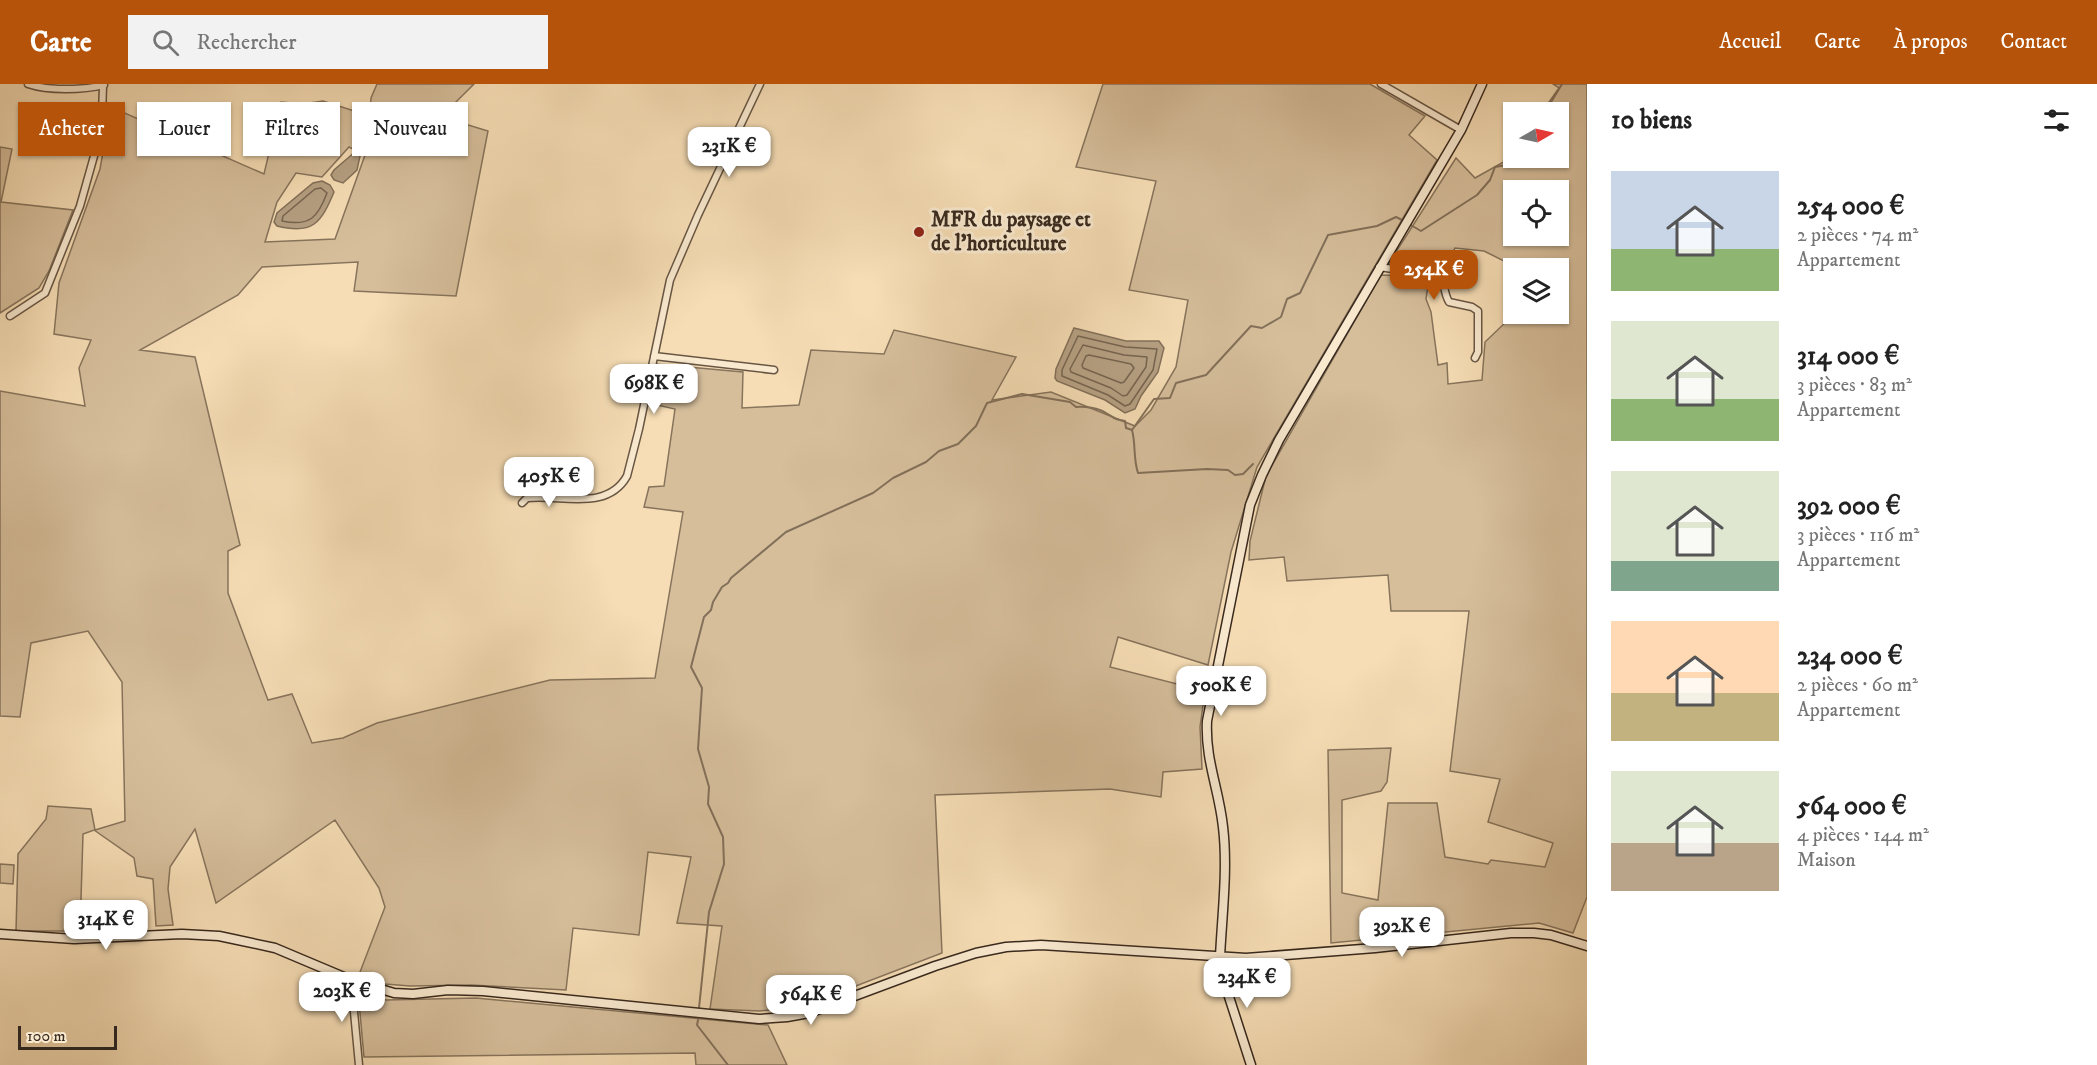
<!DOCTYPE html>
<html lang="fr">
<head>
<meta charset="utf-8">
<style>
	:root { --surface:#fff; --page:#f2f2f2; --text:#222; --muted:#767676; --accent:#b45309 }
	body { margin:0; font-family:"IM FELL DW Pica",serif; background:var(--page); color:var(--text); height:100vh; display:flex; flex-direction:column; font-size:22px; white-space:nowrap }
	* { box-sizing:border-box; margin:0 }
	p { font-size:20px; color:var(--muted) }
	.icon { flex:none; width:33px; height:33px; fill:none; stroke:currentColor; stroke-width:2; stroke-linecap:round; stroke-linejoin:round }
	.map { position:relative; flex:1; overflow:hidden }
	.details { display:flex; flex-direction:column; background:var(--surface); width:510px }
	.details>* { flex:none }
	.banner { position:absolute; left:18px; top:18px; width:570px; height:54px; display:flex; gap:12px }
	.needle { width:39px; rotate:81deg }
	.tools { position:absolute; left:1503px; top:18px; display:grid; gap:12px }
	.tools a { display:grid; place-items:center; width:66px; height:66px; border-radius:0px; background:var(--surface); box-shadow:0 2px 4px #0004; font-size:30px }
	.scale { position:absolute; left:18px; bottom:15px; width:99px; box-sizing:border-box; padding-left:6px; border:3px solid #38291e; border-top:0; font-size:16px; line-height:21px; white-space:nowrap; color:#38291e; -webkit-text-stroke:4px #f9e9cf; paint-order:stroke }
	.price { position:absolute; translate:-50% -51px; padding:0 14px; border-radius:12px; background:#fff; color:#222; font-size:20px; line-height:39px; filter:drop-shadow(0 2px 3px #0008) }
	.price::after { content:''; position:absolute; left:50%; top:36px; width:18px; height:14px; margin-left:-9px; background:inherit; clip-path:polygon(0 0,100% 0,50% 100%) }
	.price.current { background:var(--accent); color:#fff }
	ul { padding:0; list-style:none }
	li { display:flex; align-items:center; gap:18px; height:150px; padding:0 24px }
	li span { display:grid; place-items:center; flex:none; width:168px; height:120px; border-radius:0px; color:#555 }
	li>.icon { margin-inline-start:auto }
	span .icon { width:72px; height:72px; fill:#fffc; stroke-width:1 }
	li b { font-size:26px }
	h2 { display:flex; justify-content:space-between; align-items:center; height:72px; padding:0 24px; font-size:26px }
	.tag { padding:0 21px; border-radius:0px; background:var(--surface); box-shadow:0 2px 4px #0004; font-size:21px; line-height:54px }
	.tag.current { background:var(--accent); color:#fff }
	header { display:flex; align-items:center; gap:36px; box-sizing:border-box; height:84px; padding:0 30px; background:var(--accent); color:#fff }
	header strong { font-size:28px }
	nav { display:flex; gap:33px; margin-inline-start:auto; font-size:21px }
	.search { width:420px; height:54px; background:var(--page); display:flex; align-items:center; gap:15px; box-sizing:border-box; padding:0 21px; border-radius:0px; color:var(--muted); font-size:22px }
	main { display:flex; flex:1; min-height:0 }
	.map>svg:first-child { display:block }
	.green { fill:#d6be9b; stroke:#87745c; stroke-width:1.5; fill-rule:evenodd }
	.water { fill:#b5a082; stroke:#83705a; stroke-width:1.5 }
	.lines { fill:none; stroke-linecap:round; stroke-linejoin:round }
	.shore { stroke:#766450; stroke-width:1.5 }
	.stream { stroke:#83705a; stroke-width:2 }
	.street-casing { stroke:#685644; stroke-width:9 }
	.secondary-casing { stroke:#38291e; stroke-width:11 }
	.street { stroke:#f9e9cf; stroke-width:6 }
	.secondary { stroke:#f9e9cf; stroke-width:8 }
	.poi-dot { fill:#8f2418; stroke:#f9e9cf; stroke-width:2 }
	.labels { text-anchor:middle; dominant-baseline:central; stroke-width:6; stroke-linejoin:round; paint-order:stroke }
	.poi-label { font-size:21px; font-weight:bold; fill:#38291e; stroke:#f9e9cf; text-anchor:start }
</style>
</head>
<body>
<header>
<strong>Carte</strong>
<div class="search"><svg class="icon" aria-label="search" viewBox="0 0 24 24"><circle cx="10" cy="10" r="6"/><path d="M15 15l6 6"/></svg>Rechercher</div>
<nav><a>Accueil</a><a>Carte</a><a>À propos</a><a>Contact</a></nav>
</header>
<main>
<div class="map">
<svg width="1587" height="981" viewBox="0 0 1587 981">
	<rect width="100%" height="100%" fill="#f6ddb5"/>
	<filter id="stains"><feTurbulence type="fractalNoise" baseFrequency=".00333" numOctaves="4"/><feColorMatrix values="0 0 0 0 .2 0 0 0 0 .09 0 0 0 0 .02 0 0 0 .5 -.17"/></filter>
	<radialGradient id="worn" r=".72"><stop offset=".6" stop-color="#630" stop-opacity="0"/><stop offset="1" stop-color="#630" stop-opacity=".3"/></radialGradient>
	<path class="green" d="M377,0H474L454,20L398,51L422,52L465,40L488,47L456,212L354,207L358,178L262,183L238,211L140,266L195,273L240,461L228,467V509L268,616L292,610L312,659L343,654L377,639L550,596L655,594L683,428L644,423L649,403L664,402L675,325L648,319L655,280L743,288L742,324L799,321L811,266L884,270L894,246L1016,273L992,316L1051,308L1135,342L1151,326L1176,283L1188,216L1129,206L1156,97L1076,83L1103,0H1370L1425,32L1409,51L1437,76L1257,383L1231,468L1208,581L1118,553L1110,583L1205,607L1200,643L1202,685L1163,688L1161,713L1110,705L935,711L942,869L801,923L760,927L710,925L722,842L677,839L691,773L648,768L639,851L573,844L566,906L471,901L410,902L385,900L360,888L385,823L379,804L335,736L216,819L195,745L170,783L168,805L173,841L156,842L153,795L137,792L134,774L94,746L83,750L80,847H16L18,770L46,735L48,722L91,725L95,746L125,737L122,598L88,547L31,559L20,633L0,632V307L85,322L79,284L91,256L54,250L59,199L100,85L111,23L264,90L281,18L303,20L323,17L370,32L371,14ZM349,63L365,71L335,155L265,158L277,118L296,89L322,93Z
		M1553,0H1587V813L1573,849L1539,839L1331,859L1328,666L1391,664L1387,698L1381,707L1342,716V809L1378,816L1388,719H1437L1445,773L1488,780L1491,776L1545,783L1553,759L1488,738L1500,695L1450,687L1469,527H1391L1388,491L1287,497L1284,473L1249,476L1250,457L1266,392L1381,191L1436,193L1438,200L1428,202L1426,215L1431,228L1438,281L1447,279L1448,300L1482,296L1485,258L1506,238L1509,221L1513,220L1514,230H1558V184H1515L1514,182L1484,167L1455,164L1448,179H1389L1456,74L1475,94L1509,75L1513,68L1514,74H1558V28H1542L1559,4ZM1514,106H1558V152H1514Z
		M0,63L12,65L1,118L73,126L49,187L39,204L0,229Z
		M0,780L14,781L13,800L0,799Z
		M358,907L386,916L476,914L768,941L787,981H696L695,969L364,973Z"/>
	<path class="water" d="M355,68L360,72L357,86L343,99L334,96L331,91L334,86Z
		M322,97L330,101L334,108C321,139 313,151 277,142L274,138L277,129L313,99Z
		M1074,244L1126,257H1159L1164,264L1158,288L1141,312L1135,325L1125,329L1105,316L1057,297L1055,294L1056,285Z"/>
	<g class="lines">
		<path class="shore" d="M321,104L327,109C318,133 310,143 282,137L283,132L315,105Z
			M1078,252L1125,263L1157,265L1153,286L1130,320L1125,322L1108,311L1062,292V286Z
			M1083,261L1124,271L1147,273L1146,283L1127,311L1123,312L1111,304L1071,288L1070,285Z
			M1089,271L1131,280L1134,284L1124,298L1121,299L1083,284L1082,281L1086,272Z"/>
		<path class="stream" d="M1545,28L1562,0
			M1409,140L1421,147L1477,111L1490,96L1495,83L1506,81L1511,61L1508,53L1512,45H1514
			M1132,346L1154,315L1170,314L1176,299L1206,291L1251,242L1262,244L1281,233L1287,215L1300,209L1328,151L1377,142L1396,133L1404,137
			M699,924L709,828L724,780L723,753L708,720L709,703L698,665L702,604L691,583L704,533L711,526L713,518L722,503L728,499L731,494L786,448L873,409L893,394L926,378L939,367L958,360L976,342L987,319L1022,310L1070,318L1076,323C1084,322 1099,324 1106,329C1115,334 1113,335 1125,337L1126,344L1132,346C1136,361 1133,374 1138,389L1207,385L1228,386L1235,391L1243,390L1253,380
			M698,936L697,941L728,981"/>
		<defs>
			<path id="street" d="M28,0C48,7 84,6 104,1
				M1381,0L1461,46
				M1379,183L1400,186L1439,187C1445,197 1443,208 1449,218L1472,223L1478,227V268L1475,274
				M10,232L45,209L80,122L96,65L102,31L103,2
				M654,272L774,286
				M522,419L527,414C561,410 607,428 627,392L639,345L670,196L698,131L760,0
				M351,896L359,981"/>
			<path id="secondary" d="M0,850L74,855L182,850L219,852L275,864L351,896L394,909L413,910L448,906L483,907L759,935L787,933L809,929L935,882L976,869L1006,863L1041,861L1246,874L1375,864L1511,849H1534L1551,851L1587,862
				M1251,981L1221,888L1220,873C1222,831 1228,785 1223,743C1219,705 1205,676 1207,637L1250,421L1262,391L1279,356L1461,46L1482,0"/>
		</defs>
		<use href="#street" class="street-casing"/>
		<use href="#secondary" class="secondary-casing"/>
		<use href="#street" class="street"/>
		<use href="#secondary" class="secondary"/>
	</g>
	<circle class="poi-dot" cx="919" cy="148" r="6"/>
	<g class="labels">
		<g class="poi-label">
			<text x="931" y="136">MFR du paysage et<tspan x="931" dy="24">de l'horticulture</tspan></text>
		</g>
	</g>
	<rect width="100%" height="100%" filter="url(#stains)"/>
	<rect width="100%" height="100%" fill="url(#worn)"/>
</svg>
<div class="tools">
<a><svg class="needle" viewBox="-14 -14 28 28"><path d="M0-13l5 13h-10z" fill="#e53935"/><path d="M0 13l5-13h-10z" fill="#767676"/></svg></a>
<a><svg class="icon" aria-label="locate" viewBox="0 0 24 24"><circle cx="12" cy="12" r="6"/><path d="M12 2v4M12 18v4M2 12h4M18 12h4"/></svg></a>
<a><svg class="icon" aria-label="layers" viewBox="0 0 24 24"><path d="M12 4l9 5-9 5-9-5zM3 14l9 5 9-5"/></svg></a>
</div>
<div class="scale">100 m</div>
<b class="price" style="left:729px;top:94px">231K €</b>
<b class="price current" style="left:1434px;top:217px">254K €</b>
<b class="price" style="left:654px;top:331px">698K €</b>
<b class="price" style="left:549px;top:424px">405K €</b>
<b class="price" style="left:1221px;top:633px">500K €</b>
<b class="price" style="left:106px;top:867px">314K €</b>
<b class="price" style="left:1402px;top:874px">392K €</b>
<b class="price" style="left:1247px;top:925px">234K €</b>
<b class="price" style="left:342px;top:939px">203K €</b>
<b class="price" style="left:811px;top:942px">564K €</b>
<div class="banner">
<a class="tag current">Acheter</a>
<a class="tag">Louer</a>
<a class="tag">Filtres</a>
<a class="tag">Nouveau</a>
</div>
</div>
<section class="details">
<h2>10 biens<svg class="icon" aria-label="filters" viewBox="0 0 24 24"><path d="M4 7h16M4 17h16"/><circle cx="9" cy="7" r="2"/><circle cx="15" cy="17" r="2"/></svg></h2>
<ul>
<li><span style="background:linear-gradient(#c9d6e8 65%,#8fb573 0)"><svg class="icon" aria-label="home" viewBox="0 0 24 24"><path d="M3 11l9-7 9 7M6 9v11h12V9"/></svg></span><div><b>254 000 €</b><p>2 pièces · 74 m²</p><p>Appartement</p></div></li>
<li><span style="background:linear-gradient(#dfe7d0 65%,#8fb573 0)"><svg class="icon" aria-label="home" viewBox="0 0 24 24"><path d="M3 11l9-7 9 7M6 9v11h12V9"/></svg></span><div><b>314 000 €</b><p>3 pièces · 83 m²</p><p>Appartement</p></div></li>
<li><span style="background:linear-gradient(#dfe7d0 75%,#7fa58c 0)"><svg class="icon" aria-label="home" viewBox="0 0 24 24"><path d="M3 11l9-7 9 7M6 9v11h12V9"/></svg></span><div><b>392 000 €</b><p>3 pièces · 116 m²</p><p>Appartement</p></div></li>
<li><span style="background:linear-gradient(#ffd9b3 60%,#c2b280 0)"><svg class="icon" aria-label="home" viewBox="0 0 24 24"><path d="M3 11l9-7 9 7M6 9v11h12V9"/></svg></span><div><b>234 000 €</b><p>2 pièces · 60 m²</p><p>Appartement</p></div></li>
<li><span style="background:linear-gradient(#dfe7d0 60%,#b9a48a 0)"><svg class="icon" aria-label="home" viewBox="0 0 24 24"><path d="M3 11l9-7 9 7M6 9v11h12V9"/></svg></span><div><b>564 000 €</b><p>4 pièces · 144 m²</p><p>Maison</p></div></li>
</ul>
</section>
</main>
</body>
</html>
